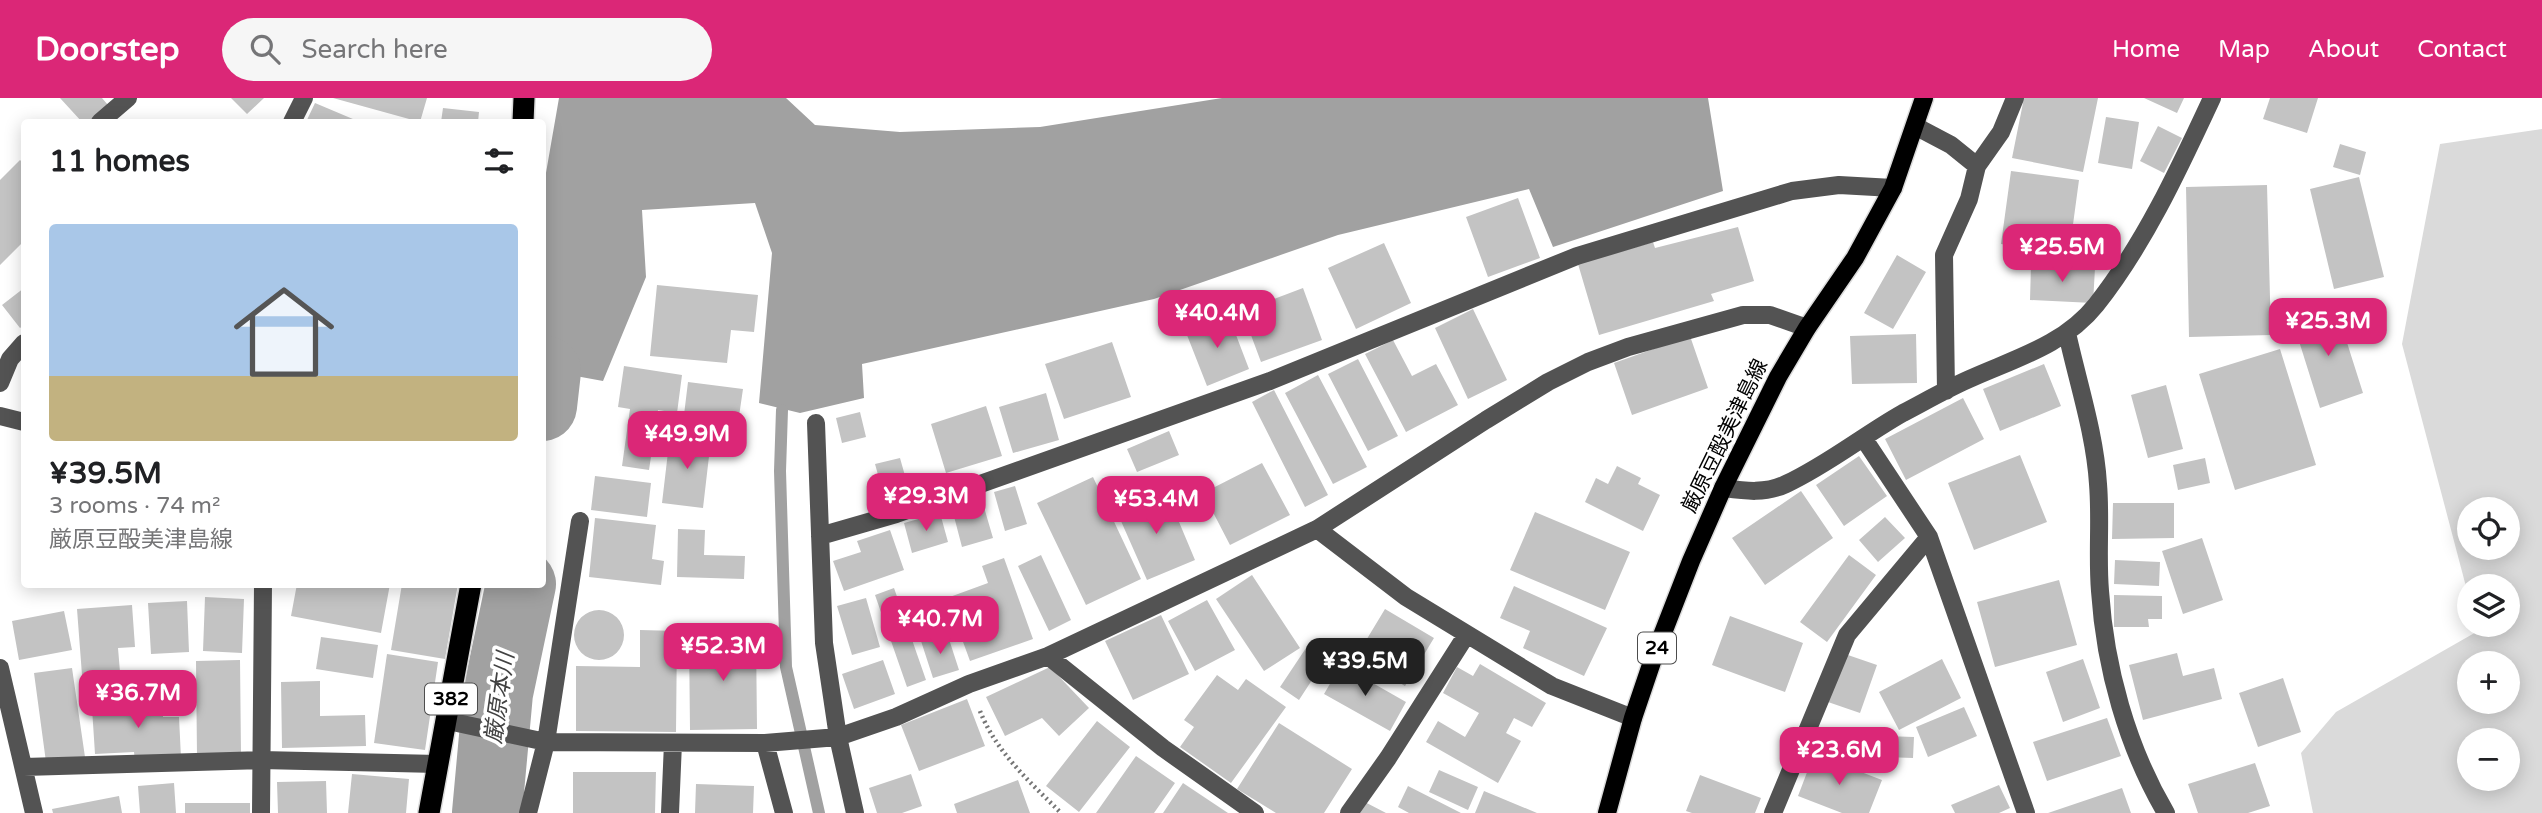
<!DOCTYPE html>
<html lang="en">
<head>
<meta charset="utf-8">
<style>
	:root { --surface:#fff; --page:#f6f6f6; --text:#202124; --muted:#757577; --line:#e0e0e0; --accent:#db2777 }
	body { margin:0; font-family:"Varela Round","Noto Sans JP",sans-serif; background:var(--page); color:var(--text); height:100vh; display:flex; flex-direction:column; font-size:26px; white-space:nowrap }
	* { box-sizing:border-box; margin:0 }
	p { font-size:23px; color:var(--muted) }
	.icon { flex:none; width:38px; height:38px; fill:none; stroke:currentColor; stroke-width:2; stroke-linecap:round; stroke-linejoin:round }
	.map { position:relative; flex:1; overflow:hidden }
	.side { position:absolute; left:21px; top:21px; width:525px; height:469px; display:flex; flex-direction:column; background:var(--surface); border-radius:7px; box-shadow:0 4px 18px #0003 }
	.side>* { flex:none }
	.fabs { position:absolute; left:2457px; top:399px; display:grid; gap:14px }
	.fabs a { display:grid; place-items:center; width:63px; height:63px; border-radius:50%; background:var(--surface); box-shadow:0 4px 18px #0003; font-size:35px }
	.price { position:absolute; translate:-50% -60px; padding:0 16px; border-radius:14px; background:var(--accent); color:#fff; font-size:23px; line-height:46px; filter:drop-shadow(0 2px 4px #0008) }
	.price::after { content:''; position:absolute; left:50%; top:42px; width:21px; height:16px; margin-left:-10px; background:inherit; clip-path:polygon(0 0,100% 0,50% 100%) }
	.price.selected { background:#222; color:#fff }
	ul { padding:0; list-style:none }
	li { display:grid; align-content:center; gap:14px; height:371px; padding:0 28px }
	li+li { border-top:2px solid var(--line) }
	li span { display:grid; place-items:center; height:217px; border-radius:7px; color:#555 }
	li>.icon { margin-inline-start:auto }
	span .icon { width:126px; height:126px; fill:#fffc; stroke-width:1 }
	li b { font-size:30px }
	h2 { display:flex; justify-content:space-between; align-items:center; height:84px; padding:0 28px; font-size:30px }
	header { display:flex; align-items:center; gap:42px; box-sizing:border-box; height:98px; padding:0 35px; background:var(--accent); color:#fff }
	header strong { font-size:33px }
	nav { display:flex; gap:38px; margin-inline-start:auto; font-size:24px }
	.search { width:490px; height:63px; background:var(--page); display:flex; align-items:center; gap:18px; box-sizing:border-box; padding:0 24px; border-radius:38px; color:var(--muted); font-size:26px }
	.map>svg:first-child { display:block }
	.green { fill:#dadada; fill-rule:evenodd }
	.water { fill:#a1a1a1 }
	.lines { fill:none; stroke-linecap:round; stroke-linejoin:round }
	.stream { stroke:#a1a1a1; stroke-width:12 }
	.river { stroke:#a1a1a1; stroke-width:70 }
	.building { fill:#c3c3c3 }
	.major-casing { stroke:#dbdbdb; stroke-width:21 }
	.highway-casing { stroke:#dbdbdb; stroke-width:24 }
	.path { stroke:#757575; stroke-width:4.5; stroke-dasharray:2 3.5; stroke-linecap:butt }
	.minor { stroke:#535353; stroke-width:18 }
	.major { stroke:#000; stroke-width:18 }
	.highway { stroke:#000; stroke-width:21 }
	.labels { text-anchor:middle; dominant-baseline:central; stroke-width:7; stroke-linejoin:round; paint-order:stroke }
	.shield { fill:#fff; stroke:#4c4c4c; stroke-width:2 }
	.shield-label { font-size:19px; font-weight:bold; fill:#000 }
	.street-label { font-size:21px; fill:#000; stroke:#fff }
	.water-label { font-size:23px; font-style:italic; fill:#424242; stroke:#fff }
</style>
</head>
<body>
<header>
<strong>Doorstep</strong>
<div class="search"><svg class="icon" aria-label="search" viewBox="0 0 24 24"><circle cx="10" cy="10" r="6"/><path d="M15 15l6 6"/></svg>Search here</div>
<nav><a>Home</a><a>Map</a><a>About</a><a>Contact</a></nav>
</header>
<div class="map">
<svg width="2542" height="715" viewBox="0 0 2542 715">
	<rect width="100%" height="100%" fill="#fff"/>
	<path class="green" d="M2542,31V715H2313L2301,655L2336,614L2478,533L2476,527H2508V488H2469V500L2402,246L2440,46ZM2469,411H2508V450H2469ZM2469,565H2508V604H2469ZM2469,642H2508V681H2469Z"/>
	<path class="water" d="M559,0H786L815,27L900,34L1040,29L1222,0H1708L1723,93L1553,149L1529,91L1338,137L1154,201L862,266L864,300L800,315L759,305L772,155L755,105L642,112L646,179L603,283L543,272V92Z"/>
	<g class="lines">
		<path class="stream" d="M782,312L780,373L786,569L819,715"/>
		<path class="river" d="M542,308L546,273
			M487,715L498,595L521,486"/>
	</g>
	<path class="building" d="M60,0H102L108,7L89,24H82Z
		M231,0H264L247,16Z
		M333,0H427L420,24Z
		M2024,0H2098L2083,74L2012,60Z
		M2144,0H2184L2177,15Z
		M2270,0H2318L2307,35L2263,21Z
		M315,5L360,24H306Z
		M443,10L479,14L478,24H441Z
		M2106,19L2139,24L2132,71L2098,65Z
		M2158,28L2182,40L2164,75L2140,63Z
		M2340,46L2366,54L2360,77L2333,69Z
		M20,62L24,66V143L0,167V82Z
		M2011,73L2079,82L2069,156L2001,146Z
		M2359,79L2384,179L2334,191L2310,91Z
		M2267,87L2271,237L2189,239L2186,89Z
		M1518,100L1540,160L1488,179L1466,119Z
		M1738,129L1754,183L1711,196L1714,203L1599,237L1578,166L1653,144L1655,150Z
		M1384,145L1411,205L1356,231L1328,170Z
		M1897,157L1926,174L1893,231L1864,215Z
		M2031,167L2095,170L2093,205L2030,202Z
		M657,187L758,197L754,234L731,232L727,265L650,258Z
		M24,190V227L20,230L2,207Z
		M1303,190L1322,242L1261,264L1242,213Z
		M2336,210L2363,295L2320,310L2293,224Z
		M1473,211L1507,282L1468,301L1435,230Z
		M1228,216L1249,271L1207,288L1185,232Z
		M1916,236L1917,285L1852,286L1850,238Z
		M1690,238L1708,290L1632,317L1614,265Z
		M1393,242L1412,278L1436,266L1458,307L1406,334L1365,256Z
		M1112,244L1131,299L1064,321L1045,266Z
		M2280,251L2316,367L2235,392L2199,276Z
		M1358,261L1398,338L1368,353L1328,276Z
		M2044,266L2061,308L2000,333L1983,291Z
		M624,268L682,277L677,315L658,312L649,372L622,368L630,311L618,309Z
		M1318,277L1367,369L1333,386L1285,295Z
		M688,284L743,291L737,332L683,325Z
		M2166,287L2183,351L2148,360L2131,297Z
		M1274,292L1328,397L1305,409L1252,304Z
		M1046,295L1059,342L1013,355L999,309Z
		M1963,300L1984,341L1906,382L1885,341Z
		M986,308L1002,358L946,375L931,326Z
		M860,314L866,339L842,345L836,320Z
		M1169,333L1179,357L1137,374L1127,351Z
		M670,337L711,341L703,410L662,405Z
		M2020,357L2047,424L1974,452L1948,385Z
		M1859,358L1887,398L1844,428L1816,387Z
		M900,360L909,392L884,398L875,366Z
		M2205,360L2210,385L2178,392L2173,367Z
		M1262,365L1290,417L1230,447L1203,395Z
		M1617,368L1641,380L1638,386L1660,397L1643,433L1585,404L1596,380L1608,386Z
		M595,378L651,385L647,419L591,412Z
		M1093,379L1141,481L1086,507L1037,405Z
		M1015,388L1027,426L1005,433L994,394Z
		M1166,393L1195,462L1147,482L1117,414Z
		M1801,393L1833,440L1765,487L1732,440Z
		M981,399L993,440L962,449L951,407Z
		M2113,405H2174V440L2112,441Z
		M1535,414L1630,454L1605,512L1510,472Z
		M940,415L948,444L912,455L904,425Z
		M1885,419L1905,440L1878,464L1859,442Z
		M595,420L656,427L652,461L664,463L661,487L589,479Z
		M678,431L705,432L704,457L745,458L744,481L677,479Z
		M890,432L904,472L844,493L833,463L861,454L857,443Z
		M2202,440L2223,502L2183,516L2162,453Z
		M1041,457L1071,522L1049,533L1018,468Z
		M1849,457L1876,477L1827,544L1800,524Z
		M1004,460L1033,541L970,563L947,500L988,485L982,468Z
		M2115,462L2160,464L2159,488L2114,486Z
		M1252,477L1300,550L1264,573L1216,501Z
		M2059,482L2077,547L1995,569L1977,504Z
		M297,486H390L381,535L291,518Z
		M402,486H458L445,561L391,552Z
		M1514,488L1607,530L1584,578L1523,550L1530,533L1500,520Z
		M894,490L926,582L907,589L875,497Z
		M2114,497L2162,498V521H2148L2149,529H2114Z
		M205,499L244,501L242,555L203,553Z
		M866,500L880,549L852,557L837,508Z
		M1207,502L1235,552L1195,573L1168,523Z
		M187,503L189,554L151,556L148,505Z
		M132,507L135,549L118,550L120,574L82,577L77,511Z
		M1385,511L1434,540L1405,588L1356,559Z
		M574 537a25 25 0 1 1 50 0a25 25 0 1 1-50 0Z
		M64,513L72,552L19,562L12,523Z
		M1161,517L1189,576L1133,602L1105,543Z
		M1730,518L1803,545L1785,594L1712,567Z
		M640,532L677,533L676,634L576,633V568L640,569Z
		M947,535L959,572L933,580L921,543Z
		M756,537L757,631L690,632L689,539Z
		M321,539L378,547L373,580L316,571Z
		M1306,550L1325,562L1299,602L1280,589Z
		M2177,555L2183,578L2214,570L2222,601L2143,622L2129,567Z
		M387,556L438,564L425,652L374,645Z
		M1845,556L1877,567L1860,615L1828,604Z
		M1942,561L1961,600L1899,632L1879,594Z
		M2083,561L2100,610L2063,624L2046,574Z
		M240,562L241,657L197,658L196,563Z
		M883,562L895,596L854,611L842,576Z
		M1480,566L1546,605L1532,629L1514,620L1506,635L1521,643L1498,685L1426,644L1438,623L1465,639L1479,615L1443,595L1457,569L1473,578Z
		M1341,567L1406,604L1390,633L1324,596Z
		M1050,569L1089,610L1059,638L1042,620L1005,638L986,599Z
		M72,570L85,659L46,664L34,575Z
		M1217,577L1238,592L1246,581L1286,609L1231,685L1180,649L1194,629L1184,622Z
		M2283,580L2301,634L2258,649L2239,595Z
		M320,583V618L365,617L366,648L282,650L281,584Z
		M161,591L163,619H179L181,660L135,663L134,654L95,656L92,610L142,607L141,592Z
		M967,601L985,648L919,673L901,627Z
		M1964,609L1977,638L1928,659L1916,629Z
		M2107,620L2121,658L2047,683L2033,644Z
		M1097,623L1130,649L1079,714L1046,688Z
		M1279,625L1352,671L1324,715H1276L1237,691Z
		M1885,638L1914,639L1913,660L1884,659Z
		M1814,656L1882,682L1869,715H1842L1798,698Z
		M1136,658L1175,685L1154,715H1096Z
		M2255,665L2270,708L2248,715H2198L2188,686Z
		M1439,672L1478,689L1468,712L1429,694Z
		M573,674H656L655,715H573Z
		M352,676L409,681L406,715H348Z
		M911,676L922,708L902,715H877L869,690Z
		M1700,677L1761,700L1755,715H1692L1686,713Z
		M1018,682L1030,715H957L954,706Z
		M326,683L327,715H278L277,684Z
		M174,685L176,715H140L138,688Z
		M1183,685L1228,715H1163Z
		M696,686L754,688L753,715H695Z
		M1999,687L2010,710L1999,715H1955L1951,707Z
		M1408,688L1461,715H1409L1398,709Z
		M2122,690L2131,715H2048Z
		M1484,693L1537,715H1475Z
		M119,698L122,715H53L52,711Z
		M1359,701L1386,715H1351Z
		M185,705H250V715H185Z"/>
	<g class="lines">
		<defs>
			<path id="major" d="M1607,715L1633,620L1654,558L1691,463L1723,390L1778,279L1807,230L1855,160L1893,90L1924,0"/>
			<path id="highway" d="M523,24L524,0
				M429,715L471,486"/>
		</defs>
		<use href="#major" class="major-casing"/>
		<use href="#highway" class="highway-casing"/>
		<path class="path" d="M980,613C996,654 1030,684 1061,715"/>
		<path class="minor" d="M100,24L128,0
			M292,24L304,0
			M1915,28L1951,47L1977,68L1969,101L1944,157L1946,293
			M1977,68L2001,34L2015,0
			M2067,235C2078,285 2095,336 2098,386C2101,422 2097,457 2100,493C2105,569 2127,649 2166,715
			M0,285L10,261L24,245
			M0,318L24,324
			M816,325L824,545L838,639L855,715
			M1864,341L1929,439L2026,715
			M1723,390C1745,393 1765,396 1786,386C1827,367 1864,337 1903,315C1926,303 1950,289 1974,279C2017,260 2065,246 2096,207C2145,145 2179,71 2212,0
			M1317,431L1406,499L1552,588L1633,620
			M820,438L896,416L1270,283L1577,158L1792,93L1839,87L1893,90
			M1048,558L1163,650L1255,715
			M0,570L34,715
			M448,623L546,644L765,645L838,639L896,619L969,586L1048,558L1317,431L1486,322L1548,284L1588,264L1628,249L1743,217H1770L1807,230
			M765,645L784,715
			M24,669L261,662L438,666
			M261,715L263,486
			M528,715L546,644L580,423
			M670,715L673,645
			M1349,715L1388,660L1467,536
			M1773,715L1847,537L1929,439"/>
		<use href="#major" class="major"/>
		<use href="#highway" class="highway"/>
	</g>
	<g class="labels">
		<g class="shield">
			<rect x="1638" y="534.5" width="38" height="31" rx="5"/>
			<rect x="425" y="585.5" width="52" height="31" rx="5"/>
		</g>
		<g class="shield-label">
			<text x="1657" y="550">24</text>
			<text x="451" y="601">382</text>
		</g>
		<g class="street-label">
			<text transform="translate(1725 338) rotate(-64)">厳原豆酘美津島線</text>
		</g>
		<g class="water-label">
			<text transform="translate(500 600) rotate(-82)">厳原本川</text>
		</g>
	</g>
</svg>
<div class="fabs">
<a><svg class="icon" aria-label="locate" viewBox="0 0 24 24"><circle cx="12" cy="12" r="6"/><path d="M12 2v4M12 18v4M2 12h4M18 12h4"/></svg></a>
<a><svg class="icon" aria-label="layers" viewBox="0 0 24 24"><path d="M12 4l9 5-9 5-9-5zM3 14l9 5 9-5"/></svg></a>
<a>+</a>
<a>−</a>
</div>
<b class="price" style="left:2062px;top:186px">¥25.5M</b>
<b class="price" style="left:1217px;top:252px">¥40.4M</b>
<b class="price" style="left:2328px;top:260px">¥25.3M</b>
<b class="price" style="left:687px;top:373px">¥49.9M</b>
<b class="price" style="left:926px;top:435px">¥29.3M</b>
<b class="price" style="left:1156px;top:438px">¥53.4M</b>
<b class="price" style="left:940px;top:558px">¥40.7M</b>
<b class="price" style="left:723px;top:585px">¥52.3M</b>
<b class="price selected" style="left:1365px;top:600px">¥39.5M</b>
<b class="price" style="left:138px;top:632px">¥36.7M</b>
<b class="price" style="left:1839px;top:689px">¥23.6M</b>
<section class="side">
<h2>11 homes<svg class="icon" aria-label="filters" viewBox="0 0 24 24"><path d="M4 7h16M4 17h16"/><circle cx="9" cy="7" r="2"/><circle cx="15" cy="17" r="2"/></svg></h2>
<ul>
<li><span style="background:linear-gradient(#a9c7e8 70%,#c2b280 0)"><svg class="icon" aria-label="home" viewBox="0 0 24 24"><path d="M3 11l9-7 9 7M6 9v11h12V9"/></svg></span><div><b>¥39.5M</b><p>3 rooms · 74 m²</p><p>厳原豆酘美津島線</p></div></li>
</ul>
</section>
</div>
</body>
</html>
